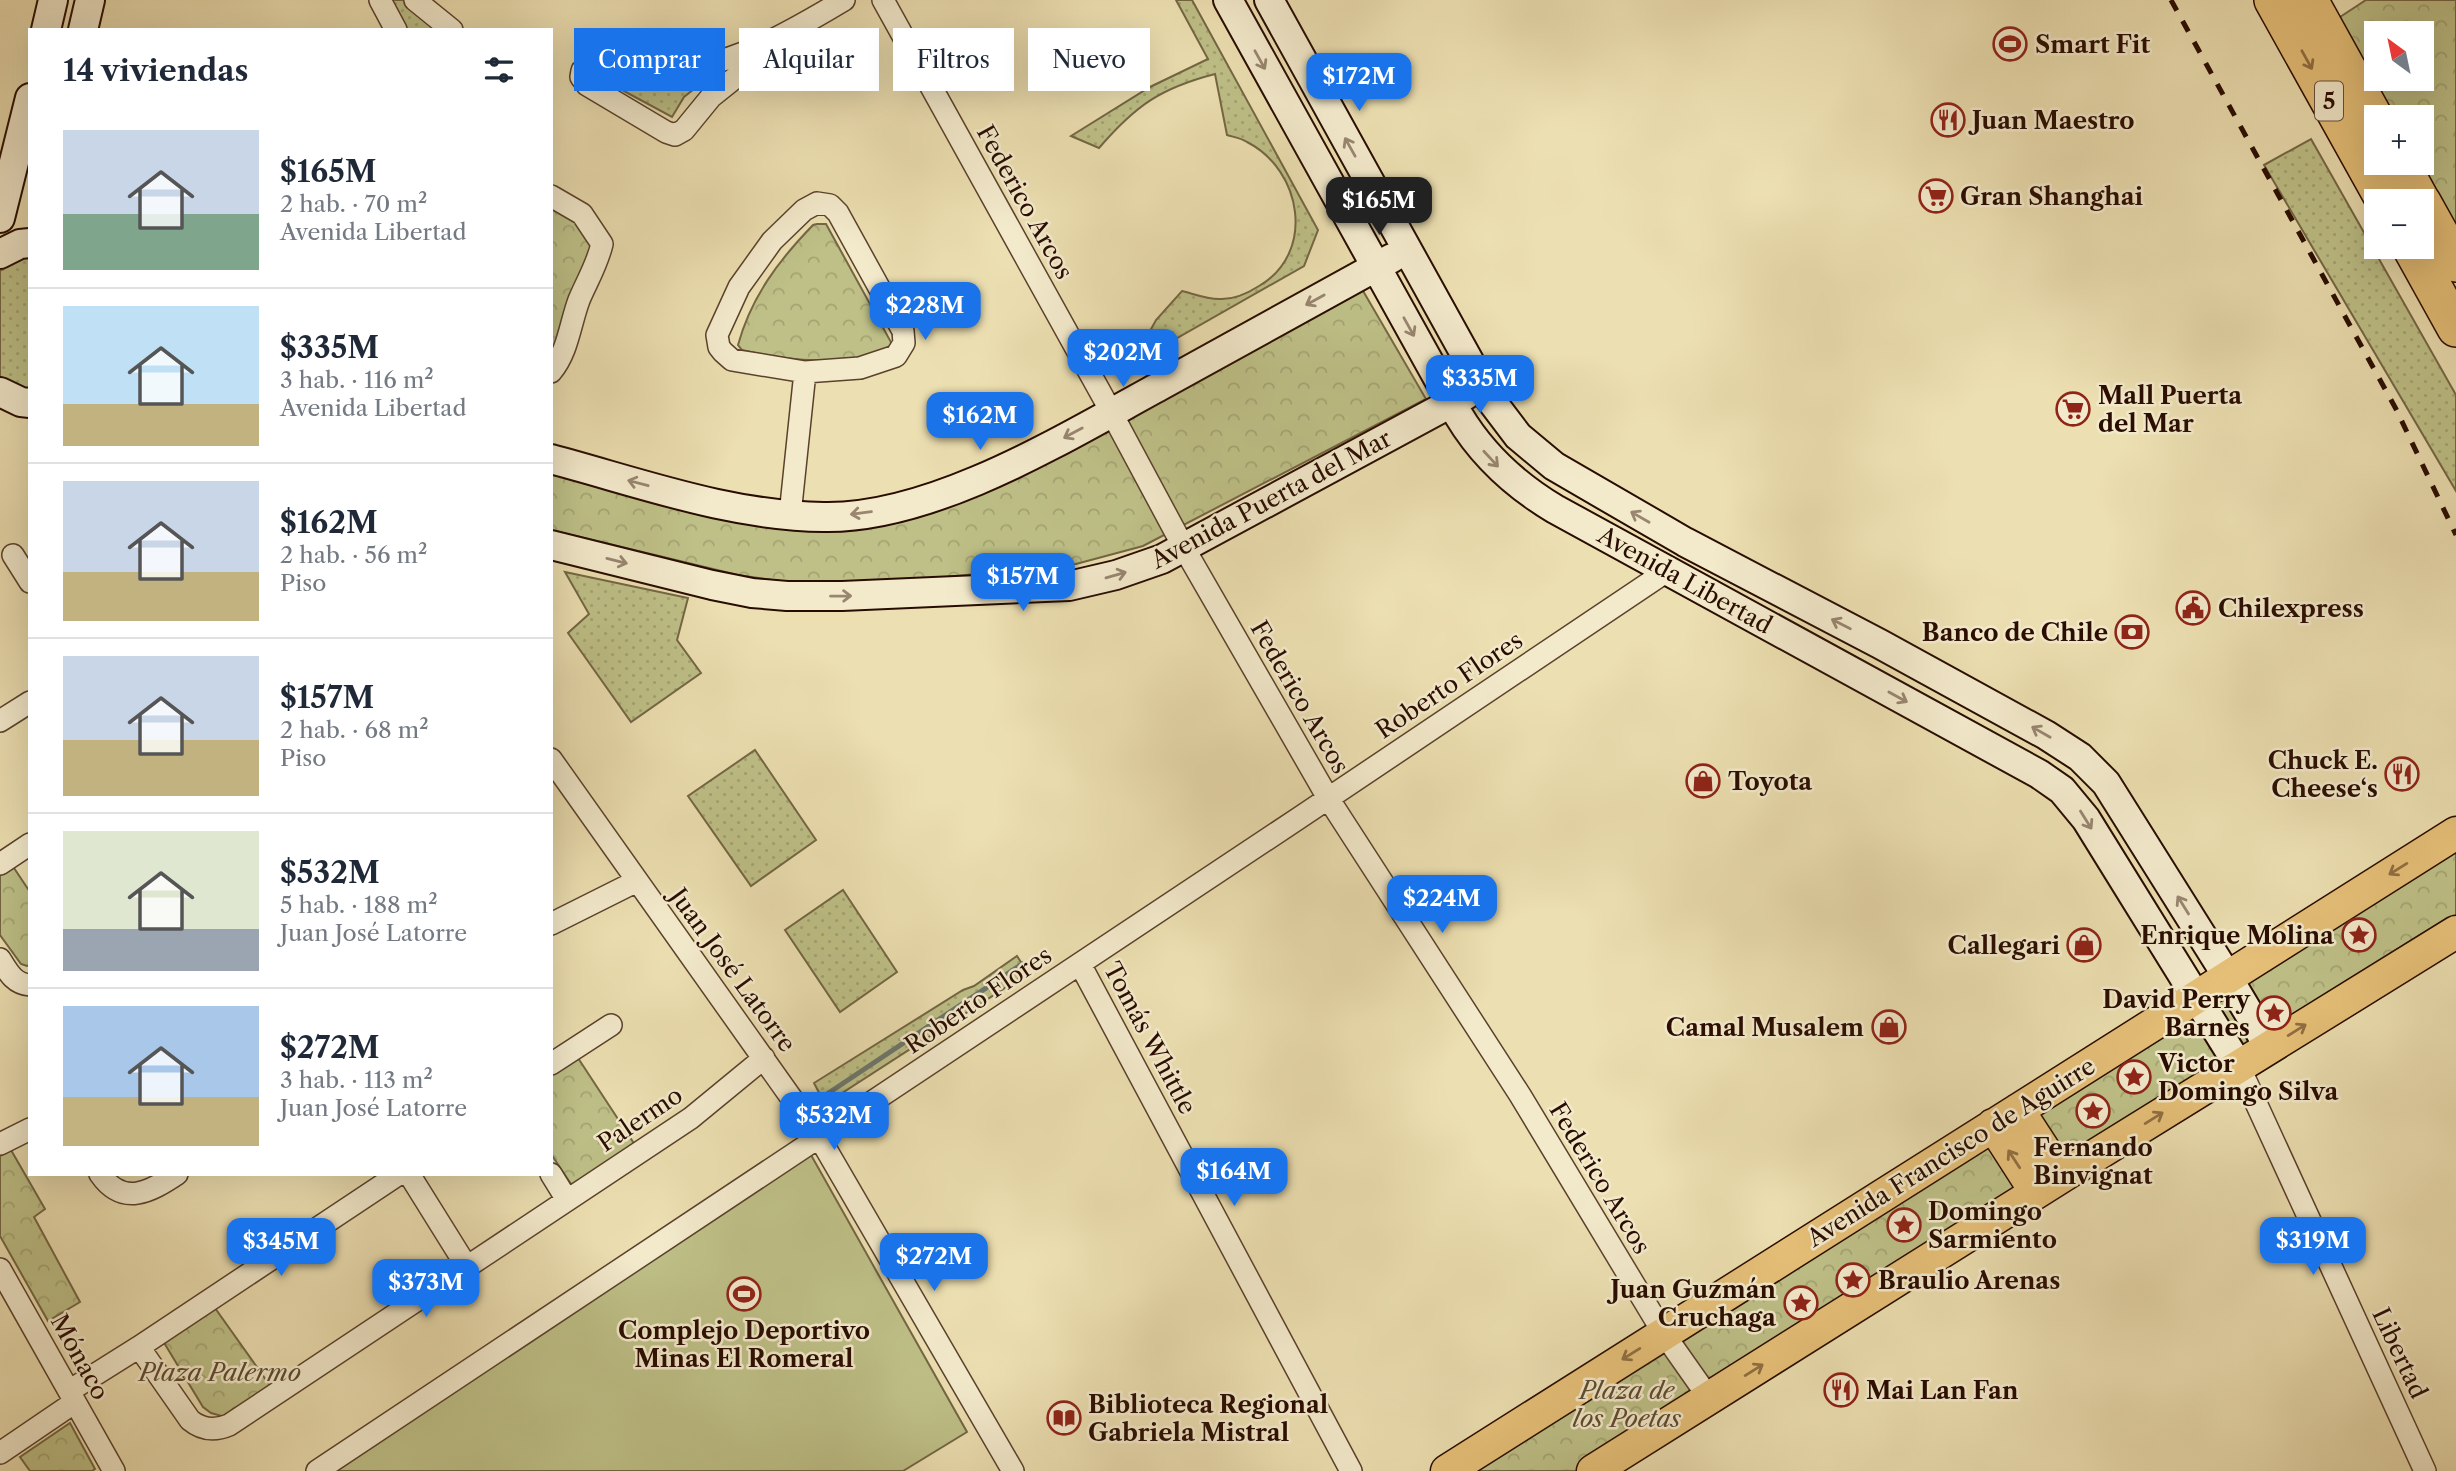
<!DOCTYPE html>
<html lang="es">
<head>
<meta charset="utf-8">
<style>
	:root { --surface:#fff; --page:#f6f6f7; --text:#1f2937; --muted:#747a83; --line:#e0e1e3; --accent:#1a73e8 }
	body { margin:0; font-family:"Libre Caslon Text",serif; background:var(--page); color:var(--text); height:100vh; display:flex; flex-direction:column; font-size:26px; white-space:nowrap }
	* { box-sizing:border-box; margin:0 }
	p { font-size:23px; color:var(--muted) }
	.icon { flex:none; width:38px; height:38px; fill:none; stroke:currentColor; stroke-width:2; stroke-linecap:round; stroke-linejoin:round }
	.map { position:relative; flex:1; overflow:hidden }
	.sheet { position:absolute; left:28px; top:28px; width:525px; height:1148px; display:flex; flex-direction:column; background:var(--surface); border-radius:0px; box-shadow:0 7px 28px #0002 }
	.sheet>* { flex:none }
	.hud { position:absolute; left:574px; top:28px; width:665px; height:63px; display:flex; gap:14px }
	.needle { width:46px; rotate:327deg }
	.fabs { position:absolute; left:2364px; top:21px; display:grid; gap:14px }
	.fabs a { display:grid; place-items:center; width:70px; height:70px; border-radius:0px; background:var(--surface); box-shadow:0 7px 28px #0002; font-size:35px }
	.price { position:absolute; translate:-50% -60px; padding:0 16px; border-radius:14px; background:var(--accent); color:#fff; font-size:23px; line-height:46px; filter:drop-shadow(0 2px 4px #0008) }
	.price::after { content:''; position:absolute; left:50%; top:42px; width:21px; height:16px; margin-left:-10px; background:inherit; clip-path:polygon(0 0,100% 0,50% 100%) }
	.price.on { background:#222; color:#fff }
	ul { padding:0; list-style:none }
	li { display:flex; align-items:center; gap:21px; height:175px; padding:0 35px }
	li+li { border-top:2px solid var(--line) }
	li span { display:grid; place-items:center; flex:none; width:196px; height:140px; border-radius:0px; color:#555 }
	li>.icon { margin-inline-start:auto }
	span .icon { width:84px; height:84px; fill:#fffc; stroke-width:1 }
	li b { font-size:30px }
	h2 { display:flex; justify-content:space-between; align-items:center; height:84px; padding:0 35px; font-size:30px }
	.pill { padding:0 24px; border-radius:0px; background:var(--surface); box-shadow:0 7px 28px #0002; font-size:24px; line-height:63px }
	.pill.on { background:var(--accent); color:#fff }
	.map>svg:first-child { display:block }
	.grass { fill:url(#grass-dots); stroke:#746644; stroke-width:2 }
	.park { fill:url(#park-crowns); stroke:#746644; stroke-width:2; fill-rule:evenodd }
	.pitch { fill:#bec087; stroke:#746644; stroke-width:2 }
	.lines { fill:none; stroke-linecap:round; stroke-linejoin:round }
	.stream { stroke:#6c766b; stroke-width:5 }
	.street-casing { stroke:#5a412c; stroke-width:24 }
	.secondary-casing { stroke:#290c00; stroke-width:32 }
	.primary-casing { stroke:#290c00; stroke-width:35 }
	.highway-casing { stroke:#290c00; stroke-width:40 }
	.street { stroke:#f3eacc; stroke-width:21 }
	.secondary { stroke:#f3eacc; stroke-width:28 }
	.primary { stroke:#e6c078; stroke-width:32 }
	.highway { stroke:#e6c078; stroke-width:37 }
	.rail { stroke:#290c00; stroke-width:5; stroke-dasharray:12 12; stroke-linecap:butt }
	.oneway { stroke:#988670 }
	.oneway2 { stroke:#916f42 }
	.labels { text-anchor:middle; dominant-baseline:central; stroke-width:5; stroke-linejoin:round; paint-order:stroke }
	.shield { fill:#f3eacc; stroke:#664f3d; stroke-width:2 }
	.shield-label { font-size:23px; font-weight:bold; fill:#290c00 }
	.poi-label { font-size:24px; font-weight:bold; fill:#290c00; stroke:#f3eacc; text-anchor:start }
	.street-label { font-size:24px; fill:#290c00; stroke:#f3eacc }
	.park-label { font-size:24px; font-style:italic; fill:#5d4b2f; stroke:#f3eacc }
</style>
</head>
<body>
<div class="map">
<svg width="2456" height="1471" viewBox="0 0 2456 1471">
	<defs>
		<pattern id="grass-dots" width="8" height="8" patternUnits="userSpaceOnUse" patternTransform="scale(1.75)"><rect width="8" height="8" fill="#bec087"/><path d="M2 2h.1M6 6h.1" fill="none" stroke="#a3a473" stroke-width="1.8" stroke-linecap="round"/></pattern>
		<pattern id="park-crowns" width="20" height="18" patternUnits="userSpaceOnUse" patternTransform="scale(1.75)"><rect width="20" height="18" fill="#bec087"/><path d="M2 6a3 3 0 1 1 6 0M12 15a3 3 0 1 1 6 0" fill="none" stroke="#a3a473"/></pattern>
	</defs>
	<rect width="100%" height="100%" fill="#ecdfb1"/>
	<filter id="stains"><feTurbulence type="fractalNoise" baseFrequency=".00286" numOctaves="4"/><feColorMatrix values="0 0 0 0 .2 0 0 0 0 .09 0 0 0 0 .02 0 0 0 .5 -.17"/></filter>
	<radialGradient id="worn" r=".72"><stop offset=".6" stop-color="#630" stop-opacity="0"/><stop offset="1" stop-color="#630" stop-opacity=".3"/></radialGradient>
	<path class="grass" d="M394,0H406L439,30H400L389,3Z
		M1176,0H1192L1318,230L1304,266L1119,371L1107,365L1144,342L1156,320L1182,291C1194,294 1207,299 1219,299C1233,300 1248,293 1259,286C1316,253 1302,170 1247,142C1241,138 1233,137 1227,135L1215,74C1161,88 1136,105 1099,148L1071,136L1150,87L1208,59Z
		M713,74L684,97L672,117L609,83C648,90 675,82 713,74Z
		M2311,139L2456,395V491L2264,165Z
		M30,257V390L14,385L0,376V271L17,260Z
		M565,572L688,598L677,640L701,673L631,722L568,633L589,614Z
		M755,750L816,840L751,886L688,796Z
		M843,890L897,972L840,1012L785,930Z
		M1017,956L1028,973L825,1104L814,1083L963,990L974,986Z"/>
	<path class="park" d="M2366,0H2456V228L2419,163H2422V117H2393L2337,19ZM2376,33H2422V79H2376Z
		M551,201L579,218L597,245L551,364Z
		M817,224H826L892,344L890,351C839,365 792,362 742,350L738,345C751,297 779,260 813,225Z
		M1359,284L1426,399L1143,546L1076,564L917,580L793,583L738,575L551,530V471L871,524Z
		M2456,844V918L1580,1471H1462Z
		M10,862L30,892V965L27,966L21,964L0,935V869Z
		M578,1058L635,1145L573,1187L551,1154V1075Z
		M11,1150L45,1209L34,1217L80,1302L48,1321L0,1236V1156Z
		M215,1308L271,1387L225,1417L211,1413L203,1407L163,1341Z
		M70,1423L95,1469L92,1471H30L20,1457Z"/>
	<path class="pitch" d="M811,1155L967,1432L903,1471H326Z"/>
	<g class="lines">
		<path class="stream" d="M818,1100L1022,964"/>
		<defs>
			<path id="street" d="M380,0L396,30
				M415,0L452,30
				M883,0L1103,397L1184,548L1328,798L1520,1095L1664,1334L1709,1398
				M796,29L711,97L684,130L675,135L666,132L587,85L581,77L582,71L587,70C610,71 634,74 657,73C729,68 784,36 844,0
				M551,196L582,214L602,244C597,265 587,281 579,300C570,324 568,352 551,372
				M817,203L830,205L838,213L903,331L904,343L896,356L860,368L805,372L732,360L723,352L719,347L717,335L739,287L772,241L804,210Z
				M790,515L805,372
				M13,555L30,582
				M0,721L30,702
				M551,759L819,1137L1013,1471
				M0,864L30,844
				M551,924L637,881
				M0,959C8,972 14,984 30,985
				M1080,964L1351,1471
				M551,1064L611,1025
				M2239,1066L2425,1471
				M0,1144L30,1129
				M100,1174C123,1207 150,1192 177,1174
				M409,1174L467,1267
				M551,1174L567,1200
				M0,1269L114,1471
				M139,1347L399,1174
				M69,1391L139,1347L190,1420C202,1430 215,1431 229,1425L691,1118L764,1058
				M0,1453L75,1402
				M317,1471L1299,818L1667,571"/>
			<path id="secondary" d="M1228,0L1459,416C1483,456 1515,485 1555,509L2039,774L2062,790L2086,819L2239,1066
				M1269,0L1490,399L1518,436L1554,466L1685,542L1880,644L2046,735L2080,757L2106,783L2219,963L2269,1047
				M46,30L53,0
				M83,30L90,0
				M0,218L30,98
				M0,254L20,244L30,243
				M0,392L21,402L30,403
				M551,459C641,483 730,516 824,517C934,519 1066,437 1160,386C1237,343 1315,301 1392,258
				M551,545L712,585L752,593L787,596H842L1069,586L1116,575L1162,559L1466,395"/>
			<path id="primary" d="M2018,1110L2061,1176
				M1993,1125L2036,1192
				M1447,1471L2456,833
				M1593,1471L2083,1163L2456,932"/>
			<path id="highway" d="M2273,0L2385,201
				M2309,0L2376,121
				M2400,163L2421,201
				M2422,202L2456,263
				M2411,247L2456,328"/>
		</defs>
		<use href="#street" class="street-casing"/>
		<use href="#secondary" class="secondary-casing"/>
		<use href="#primary" class="primary-casing"/>
		<use href="#highway" class="highway-casing"/>
		<use href="#street" class="street"/>
		<use href="#secondary" class="secondary"/>
		<use href="#primary" class="primary"/>
		<use href="#highway" class="highway"/>
		<path class="rail" d="M2171,0L2396,409L2456,535"/>
	</g>
	<defs><path id="oneway-shaft" d="M-6 0H5M1.5-3L5.5 0L1.5 3" fill="none" stroke-width="1.6" stroke-linecap="round" stroke-linejoin="round" transform="scale(1.75)"/></defs>
	<g class="oneway">
		<use href="#oneway-shaft" transform="translate(1260 60) rotate(61)"/>
		<use href="#oneway-shaft" transform="translate(1350 147) rotate(-119)"/>
		<use href="#oneway-shaft" transform="translate(1315 300) rotate(151)"/>
		<use href="#oneway-shaft" transform="translate(1409 327) rotate(61)"/>
		<use href="#oneway-shaft" transform="translate(1073 433) rotate(152)"/>
		<use href="#oneway-shaft" transform="translate(1491 459) rotate(47)"/>
		<use href="#oneway-shaft" transform="translate(638 483) rotate(-165)"/>
		<use href="#oneway-shaft" transform="translate(861 513) rotate(173)"/>
		<use href="#oneway-shaft" transform="translate(1640 517) rotate(-150)"/>
		<use href="#oneway-shaft" transform="translate(617 561) rotate(14)"/>
		<use href="#oneway-shaft" transform="translate(1116 575) rotate(-16)"/>
		<use href="#oneway-shaft" transform="translate(841 596) rotate(-1)"/>
		<use href="#oneway-shaft" transform="translate(1841 624) rotate(-153)"/>
		<use href="#oneway-shaft" transform="translate(1898 697) rotate(29)"/>
		<use href="#oneway-shaft" transform="translate(2041 732) rotate(-150)"/>
		<use href="#oneway-shaft" transform="translate(2086 820) rotate(58)"/>
		<use href="#oneway-shaft" transform="translate(2183 905) rotate(-122)"/>
	</g>
	<g class="oneway2">
		<use href="#oneway-shaft" transform="translate(2307 60) rotate(61)"/>
		<use href="#oneway-shaft" transform="translate(2398 869) rotate(148)"/>
		<use href="#oneway-shaft" transform="translate(2297 1030) rotate(-32)"/>
		<use href="#oneway-shaft" transform="translate(2154 1118) rotate(-32)"/>
		<use href="#oneway-shaft" transform="translate(2014 1159) rotate(-123)"/>
		<use href="#oneway-shaft" transform="translate(1631 1354) rotate(148)"/>
		<use href="#oneway-shaft" transform="translate(1754 1370) rotate(-32)"/>
	</g>
	<defs>
		<symbol id="stadium-ring" viewBox="-11 -11 22 22"><circle r="9.5" fill="#f3eacc" stroke="#8f2418" stroke-width="1.5"/><path d="M0-5a6.5 5 0 1 0 0 10a6.5 5 0 1 0 0-10ZM-3.5-1.8h7v3.6h-7Z" fill="#8f2418"/></symbol>
		<symbol id="restaurant-ring" viewBox="-11 -11 22 22"><circle r="9.5" fill="#f3eacc" stroke="#8f2418" stroke-width="1.5"/><path d="M-5-6h1v4h1v-4h1v4h1v-4h1v5L-1.5 .5V6h-2V.5L-5-1ZM5-6V6H3V1.5H1.5Q1.5-4 5-6Z" fill="#8f2418"/></symbol>
		<symbol id="supermarket-ring" viewBox="-11 -11 22 22"><circle r="9.5" fill="#f3eacc" stroke="#8f2418" stroke-width="1.5"/><path d="M-6-5.5h2.5l.6 2H6L4.5 2H-2.5L-4.4-4H-6ZM-1.5 3.2a1.3 1.3 0 1 0 .1 0ZM3 3.2a1.3 1.3 0 1 0 .1 0Z" fill="#8f2418"/></symbol>
		<symbol id="civic-ring" viewBox="-11 -11 22 22"><circle r="9.5" fill="#f3eacc" stroke="#8f2418" stroke-width="1.5"/><path d="M-.6-6.5H3V-4.5H.6V-3L4-1V1h2V6H-6V1h2V-1L-.6-3ZM-1.2 2.5V6h2.4V2.5Z" fill="#8f2418"/></symbol>
		<symbol id="bank-ring" viewBox="-11 -11 22 22"><circle r="9.5" fill="#f3eacc" stroke="#8f2418" stroke-width="1.5"/><path d="M-6-4H6V4H-6ZM0-2.3a2.3 2.3 0 1 0 0 4.6a2.3 2.3 0 1 0 0-4.6Z" fill="#8f2418"/></symbol>
		<symbol id="shop-ring" viewBox="-11 -11 22 22"><circle r="9.5" fill="#f3eacc" stroke="#8f2418" stroke-width="1.5"/><path d="M-5-2.5h2.3a2.7 3.5 0 0 1 5.4 0H5L5.5 6h-11ZM-1.5-2.5h3a1.5 2.3 0 0 0-3 0Z" fill="#8f2418"/></symbol>
		<symbol id="sight-ring" viewBox="-11 -11 22 22"><circle r="9.5" fill="#f3eacc" stroke="#8f2418" stroke-width="1.5"/><path d="M0-6L1.8-2.2L6-1.7L2.9 1.2L3.7 5.4L0 3.3L-3.7 5.4L-2.9 1.2L-6-1.7L-1.8-2.2Z" fill="#8f2418"/></symbol>
		<symbol id="library-ring" viewBox="-11 -11 22 22"><circle r="9.5" fill="#f3eacc" stroke="#8f2418" stroke-width="1.5"/><path d="M-6-4Q-3-5.5-.7-3.5V5Q-3 3-6 4ZM6-4Q3-5.5 .7-3.5V5Q3 3 6 4Z" fill="#8f2418"/></symbol>
	</defs>
	<g fill-rule="evenodd">
		<use href="#stadium-ring" x="1991" y="25" width="38" height="38"/>
		<use href="#restaurant-ring" x="1929" y="101" width="38" height="38"/>
		<use href="#supermarket-ring" x="1917" y="177" width="38" height="38"/>
		<use href="#supermarket-ring" x="2054" y="390" width="38" height="38"/>
		<use href="#civic-ring" x="2174" y="589" width="38" height="38"/>
		<use href="#bank-ring" x="2113" y="613" width="38" height="38"/>
		<use href="#restaurant-ring" x="2383" y="755" width="38" height="38"/>
		<use href="#shop-ring" x="1684" y="762" width="38" height="38"/>
		<use href="#sight-ring" x="2340" y="916" width="38" height="38"/>
		<use href="#shop-ring" x="2065" y="926" width="38" height="38"/>
		<use href="#sight-ring" x="2255" y="994" width="38" height="38"/>
		<use href="#shop-ring" x="1870" y="1008" width="38" height="38"/>
		<use href="#sight-ring" x="2115" y="1058" width="38" height="38"/>
		<use href="#sight-ring" x="2074" y="1092" width="38" height="38"/>
		<use href="#sight-ring" x="1885" y="1206" width="38" height="38"/>
		<use href="#sight-ring" x="1834" y="1261" width="38" height="38"/>
		<use href="#stadium-ring" x="725" y="1275" width="38" height="38"/>
		<use href="#sight-ring" x="1782" y="1284" width="38" height="38"/>
		<use href="#restaurant-ring" x="1822" y="1371" width="38" height="38"/>
		<use href="#library-ring" x="1045" y="1399" width="38" height="38"/>
	</g>
	<g class="labels">
		<rect class="shield" x="2315" y="81.5" width="28" height="39" rx="5"/>
		<g class="shield-label">
			<text x="2329" y="101">5</text>
		</g>
		<g class="poi-label">
			<text x="2035" y="44">Smart Fit</text>
			<text x="1972" y="120">Juan Maestro</text>
			<text x="1960" y="196">Gran Shanghai</text>
			<text x="2098" y="395">Mall Puerta<tspan x="2098" dy="28">del Mar</tspan></text>
			<text x="2218" y="608">Chilexpress</text>
			<text x="2108" y="632" text-anchor="end">Banco de Chile</text>
			<text x="2378" y="760" text-anchor="end">Chuck E.<tspan x="2378" dy="28">Cheese‘s</tspan></text>
			<text x="1728" y="781">Toyota</text>
			<text x="2334" y="935" text-anchor="end">Enrique Molina</text>
			<text x="2060" y="945" text-anchor="end">Callegari</text>
			<text x="2250" y="999" text-anchor="end">David Perry<tspan x="2250" dy="28">Barnes</tspan></text>
			<text x="1864" y="1027" text-anchor="end">Camal Musalem</text>
			<text x="2158" y="1063">Victor<tspan x="2158" dy="28">Domingo Silva</tspan></text>
			<text x="2093" y="1147" text-anchor="middle">Fernando<tspan x="2093" dy="28">Binvignat</tspan></text>
			<text x="1928" y="1211">Domingo<tspan x="1928" dy="28">Sarmiento</tspan></text>
			<text x="1878" y="1280">Braulio Arenas</text>
			<text x="1776" y="1289" text-anchor="end">Juan Guzmán<tspan x="1776" dy="28">Cruchaga</tspan></text>
			<text x="744" y="1330" text-anchor="middle">Complejo Deportivo<tspan x="744" dy="28">Minas El Romeral</tspan></text>
			<text x="1866" y="1390">Mai Lan Fan</text>
			<text x="1088" y="1404">Biblioteca Regional<tspan x="1088" dy="28">Gabriela Mistral</tspan></text>
		</g>
		<g class="street-label">
			<text transform="translate(1025 202) rotate(61)">Federico Arcos</text>
			<text transform="translate(1271 499) rotate(-28)">Avenida Puerta del Mar</text>
			<text transform="translate(1685 580) rotate(29)">Avenida Libertad</text>
			<text transform="translate(1449 685) rotate(-34)">Roberto Flores</text>
			<text transform="translate(1300 697) rotate(60)">Federico Arcos</text>
			<text transform="translate(733 970) rotate(54)">Juan José Latorre</text>
			<text transform="translate(978 1000) rotate(-34)">Roberto Flores</text>
			<text transform="translate(1150 1038) rotate(62)">Tomás Whittle</text>
			<text transform="translate(640 1119) rotate(-34)">Palermo</text>
			<text transform="translate(1951 1152) rotate(-32)">Avenida Francisco de Aguirre</text>
			<text transform="translate(1600 1178) rotate(59)">Federico Arcos</text>
			<text transform="translate(2400 1353) rotate(65)">Libertad</text>
			<text transform="translate(80 1357) rotate(61)">Mónaco</text>
		</g>
		<g class="park-label">
			<text x="220" y="1372">Plaza Palermo</text>
			<text x="1627" y="1390">Plaza de<tspan x="1627" dy="28">los Poetas</tspan></text>
		</g>
	</g>
	<rect width="100%" height="100%" filter="url(#stains)"/>
	<rect width="100%" height="100%" fill="url(#worn)"/>
</svg>
<div class="fabs">
<a><svg class="needle" viewBox="-14 -14 28 28"><path d="M0-13l5 13h-10z" fill="#e53935"/><path d="M0 13l5-13h-10z" fill="#747a83"/></svg></a>
<a>+</a>
<a>−</a>
</div>
<b class="price" style="left:1359px;top:113px">$172M</b>
<b class="price on" style="left:1379px;top:237px">$165M</b>
<b class="price" style="left:925px;top:342px">$228M</b>
<b class="price" style="left:1123px;top:389px">$202M</b>
<b class="price" style="left:1480px;top:415px">$335M</b>
<b class="price" style="left:980px;top:452px">$162M</b>
<b class="price" style="left:1023px;top:613px">$157M</b>
<b class="price" style="left:1442px;top:935px">$224M</b>
<b class="price" style="left:834px;top:1152px">$532M</b>
<b class="price" style="left:1234px;top:1208px">$164M</b>
<b class="price" style="left:2313px;top:1277px">$319M</b>
<b class="price" style="left:281px;top:1278px">$345M</b>
<b class="price" style="left:934px;top:1293px">$272M</b>
<b class="price" style="left:426px;top:1319px">$373M</b>
<div class="hud">
<a class="pill on">Comprar</a>
<a class="pill">Alquilar</a>
<a class="pill">Filtros</a>
<a class="pill">Nuevo</a>
</div>
<section class="sheet">
<h2>14 viviendas<svg class="icon" aria-label="filters" viewBox="0 0 24 24"><path d="M4 7h16M4 17h16"/><circle cx="9" cy="7" r="2"/><circle cx="15" cy="17" r="2"/></svg></h2>
<ul>
<li><span style="background:linear-gradient(#c9d6e8 60%,#7fa58c 0)"><svg class="icon" aria-label="home" viewBox="0 0 24 24"><path d="M3 11l9-7 9 7M6 9v11h12V9"/></svg></span><div><b>$165M</b><p>2 hab. · 70 m²</p><p>Avenida Libertad</p></div></li>
<li><span style="background:linear-gradient(#bfe0f5 70%,#c2b280 0)"><svg class="icon" aria-label="home" viewBox="0 0 24 24"><path d="M3 11l9-7 9 7M6 9v11h12V9"/></svg></span><div><b>$335M</b><p>3 hab. · 116 m²</p><p>Avenida Libertad</p></div></li>
<li><span style="background:linear-gradient(#c9d6e8 65%,#c2b280 0)"><svg class="icon" aria-label="home" viewBox="0 0 24 24"><path d="M3 11l9-7 9 7M6 9v11h12V9"/></svg></span><div><b>$162M</b><p>2 hab. · 56 m²</p><p>Piso</p></div></li>
<li><span style="background:linear-gradient(#c9d6e8 60%,#c2b280 0)"><svg class="icon" aria-label="home" viewBox="0 0 24 24"><path d="M3 11l9-7 9 7M6 9v11h12V9"/></svg></span><div><b>$157M</b><p>2 hab. · 68 m²</p><p>Piso</p></div></li>
<li><span style="background:linear-gradient(#dfe7d0 70%,#9aa5b1 0)"><svg class="icon" aria-label="home" viewBox="0 0 24 24"><path d="M3 11l9-7 9 7M6 9v11h12V9"/></svg></span><div><b>$532M</b><p>5 hab. · 188 m²</p><p>Juan José Latorre</p></div></li>
<li><span style="background:linear-gradient(#a9c7e8 65%,#c2b280 0)"><svg class="icon" aria-label="home" viewBox="0 0 24 24"><path d="M3 11l9-7 9 7M6 9v11h12V9"/></svg></span><div><b>$272M</b><p>3 hab. · 113 m²</p><p>Juan José Latorre</p></div></li>
</ul>
</section>
</div>
</body>
</html>
